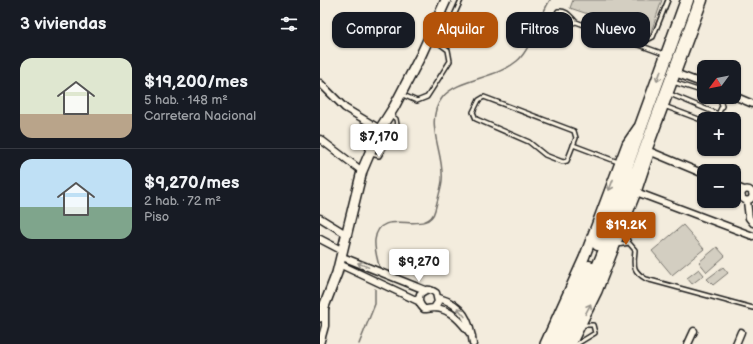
<!DOCTYPE html>
<html lang="es">
<head>
<meta charset="utf-8">
<style>
	:root { --surface:#171b24; --page:#242831; --text:#f1f3f6; --muted:#9ea1a6; --line:#363941; --accent:#b45309 }
	body { margin:0; font-family:"Balsamiq Sans",sans-serif; background:var(--page); color:var(--text); height:100vh; display:flex; flex-direction:column; font-size:15px; white-space:nowrap }
	* { box-sizing:border-box; margin:0 }
	p { font-size:13px; color:var(--muted) }
	.icon { flex:none; width:22px; height:22px; fill:none; stroke:currentColor; stroke-width:2; stroke-linecap:round; stroke-linejoin:round }
	.map { position:relative; flex:1; overflow:hidden }
	.details { display:flex; flex-direction:column; background:var(--surface); width:320px }
	.details>* { flex:none }
	.banner { position:absolute; left:12px; top:12px; width:361px; height:36px; display:flex; gap:8px }
	.needle { width:26px; rotate:238deg }
	.controls { position:absolute; left:377px; top:60px; display:grid; gap:8px }
	.controls a { display:grid; place-items:center; width:44px; height:44px; border-radius:8px; background:var(--surface); box-shadow:0 1px 3px #0004; font-size:20px }
	.price { position:absolute; translate:-50% -34px; padding:0 9px; border-radius:4px; background:#fff; color:#222; font-size:13px; line-height:26px; filter:drop-shadow(0 1px 2px #0008) }
	.price::after { content:''; position:absolute; left:50%; top:24px; width:12px; height:9px; margin-left:-6px; background:inherit; clip-path:polygon(0 0,100% 0,50% 100%) }
	.price.active { background:var(--accent); color:#fff }
	ul { padding:0; list-style:none }
	li { display:flex; align-items:center; gap:12px; height:100px; padding:0 20px }
	li+li { border-top:1px solid var(--line) }
	li span { display:grid; place-items:center; flex:none; width:112px; height:80px; border-radius:12px; color:#555 }
	li>.icon { margin-inline-start:auto }
	span .icon { width:48px; height:48px; fill:#fffc; stroke-width:1 }
	li b { font-size:17px }
	h2 { display:flex; justify-content:space-between; align-items:center; height:48px; padding:0 20px; font-size:17px }
	.pill { padding:0 14px; border-radius:12px; background:var(--surface); box-shadow:0 1px 3px #0004; font-size:14px; line-height:36px }
	.pill.active { background:var(--accent); color:#fff }
	main { display:flex; flex:1; min-height:0 }
	.map>svg:first-child { display:block }
	.pitch { fill:#d3cec1; stroke:#78756e }
	.lines { fill:none; stroke-linecap:round; stroke-linejoin:round }
	.stream { stroke:#716e68; stroke-width:1.5 }
	.lane-casing { stroke:#1c1c1c; stroke-width:6 }
	.street-casing { stroke:#1c1c1c; stroke-width:9 }
	.secondary-casing { stroke:#1c1c1c; stroke-width:12 }
	.highway-casing { stroke:#1c1c1c; stroke-width:15 }
	.lane { stroke:#fcf5e5; stroke-width:3 }
	.street { stroke:#fcf5e5; stroke-width:6 }
	.secondary { stroke:#fcf5e5; stroke-width:9 }
	.highway { stroke:#fcf5e5; stroke-width:12 }
	.oneway { stroke:#97938b }
</style>
</head>
<body>
<main>
<section class="details">
<h2>3 viviendas<svg class="icon" aria-label="filters" viewBox="0 0 24 24"><path d="M4 7h16M4 17h16"/><circle cx="9" cy="7" r="2"/><circle cx="15" cy="17" r="2"/></svg></h2>
<ul>
<li><span style="background:linear-gradient(#dfe7d0 70%,#b9a48a 0)"><svg class="icon" aria-label="home" viewBox="0 0 24 24"><path d="M3 11l9-7 9 7M6 9v11h12V9"/></svg></span><div><b>$19,200/mes</b><p>5 hab. · 148 m²</p><p>Carretera Nacional</p></div></li>
<li><span style="background:linear-gradient(#bfe0f5 60%,#7fa58c 0)"><svg class="icon" aria-label="home" viewBox="0 0 24 24"><path d="M3 11l9-7 9 7M6 9v11h12V9"/></svg></span><div><b>$9,270/mes</b><p>2 hab. · 72 m²</p><p>Piso</p></div></li>
</ul>
</section>
<div class="map">
<svg width="433" height="344" viewBox="0 0 433 344">
	<rect width="100%" height="100%" fill="#f3ecdd"/>
	<filter id="ink" filterUnits="userSpaceOnUse"><feTurbulence type="fractalNoise" baseFrequency=".025" numOctaves="2"/><feDisplacementMap in="SourceGraphic" scale="8" xChannelSelector="R" yChannelSelector="G"/><feConvolveMatrix kernelMatrix="1 2 1 2 8 2 1 2 1" color-interpolation-filters="sRGB"/></filter>
	<g filter="url(#ink)">
		<path class="pitch" d="M253,0H342L330,35L250,8Z
			M363,225L384,249L352,275L332,251Z
			M397,247L405,256L387,272L379,262Z
			M403,267L408,273L393,285L387,279Z
			M379,269L384,275L372,284L367,278Z"/>
		<g class="lines">
			<path class="stream" d="M60,270C58,261 54,250 55,240C59,204 108,239 115,210C117,202 121,189 122,181C125,153 103,123 122,98C136,79 176,79 197,61C211,50 219,17 230,0
				M39,344L55,304V289"/>
			<defs>
				<path id="lane" d="M132,20L141,0
					M119,22L131,23L149,30L151,28L149,24L121,14
					M256,22L247,25H238L233,20L238,11C247,10 250,16 256,22L344,54
					M319,44L333,37L348,0
					M353,82L384,92
					M350,94L398,114
					M83,95L97,101L107,97L130,61L128,50L111,37
					M164,97L254,131L256,138L247,161L243,162L225,155L209,142L156,119L153,112L159,100Z
					M344,106L384,121
					M396,119L402,106L400,98L398,97
					M253,145L298,162
					M51,154L59,156L77,125L76,119L71,115
					M309,243L315,250C314,265 311,270 326,279L433,308
					M297,245L309,243L304,232
					M257,344L275,333L273,325H263"/>
				<path id="street" d="M355,73L384,84
					M0,83L25,108L60,129
					M414,96L433,104
					M0,139L42,171
					M329,151L384,174
					M414,186L424,190
					M421.5 195a5.5 5.5 0 1 1 11 0a5.5 5.5 0 1 1-11 0Z
					M316,192L433,236
					M427,201L429,218L433,223
					M0,218L26,234
					M0,239L21,250
					M20,256L105,290
					M19,264L98,301
					M119,298C143,305 150,320 153,344
					M114,308L118,302L116,293C109,288 106,289 100,294C98,301 99,304 104,309C108,309 111,308 114,308C131,308 143,324 152,336
					M0,344L5,326V307
					M368,344L374,331
					M416,344L421,332"/>
				<path id="secondary" d="M0,317L17,273L42,171L60,129L74,107L101,55L126,0
					M225,344L264,258L307,144L318,128
					M251,344L277,291L316,192L329,153"/>
				<path id="highway" d="M278,244L367,0
					M233,344L269,267
					M242,344L265,299L319,167L381,0"/>
			</defs>
			<use href="#lane" class="lane-casing"/>
			<use href="#street" class="street-casing"/>
			<use href="#secondary" class="secondary-casing"/>
			<use href="#highway" class="highway-casing"/>
			<use href="#lane" class="lane"/>
			<use href="#street" class="street"/>
			<use href="#secondary" class="secondary"/>
			<use href="#highway" class="highway"/>
		</g>
		<defs><path id="oneway-shaft" d="M-6 0H5M1.5-3L5.5 0L1.5 3" fill="none" stroke-width="1.6" stroke-linecap="round" stroke-linejoin="round"/></defs>
		<g class="oneway">
			<use href="#oneway-shaft" transform="translate(339 76) rotate(110)"/>
			<use href="#oneway-shaft" transform="translate(291 185) rotate(111)"/>
			<use href="#oneway-shaft" transform="translate(43 265) rotate(-158)"/>
			<use href="#oneway-shaft" transform="translate(268 309) rotate(-62)"/>
			<use href="#oneway-shaft" transform="translate(141 312) rotate(-130)"/>
		</g>
	</g>
</svg>
<div class="controls">
<a><svg class="needle" viewBox="-14 -14 28 28"><path d="M0-13l5 13h-10z" fill="#e53935"/><path d="M0 13l5-13h-10z" fill="#9ea1a6"/></svg></a>
<a>+</a>
<a>−</a>
</div>
<b class="price" style="left:59px;top:158px">$7,170</b>
<b class="price active" style="left:306px;top:246px">$19.2K</b>
<b class="price" style="left:99px;top:283px">$9,270</b>
<div class="banner">
<a class="pill">Comprar</a>
<a class="pill active">Alquilar</a>
<a class="pill">Filtros</a>
<a class="pill">Nuevo</a>
</div>
</div>
</main>
</body>
</html>
